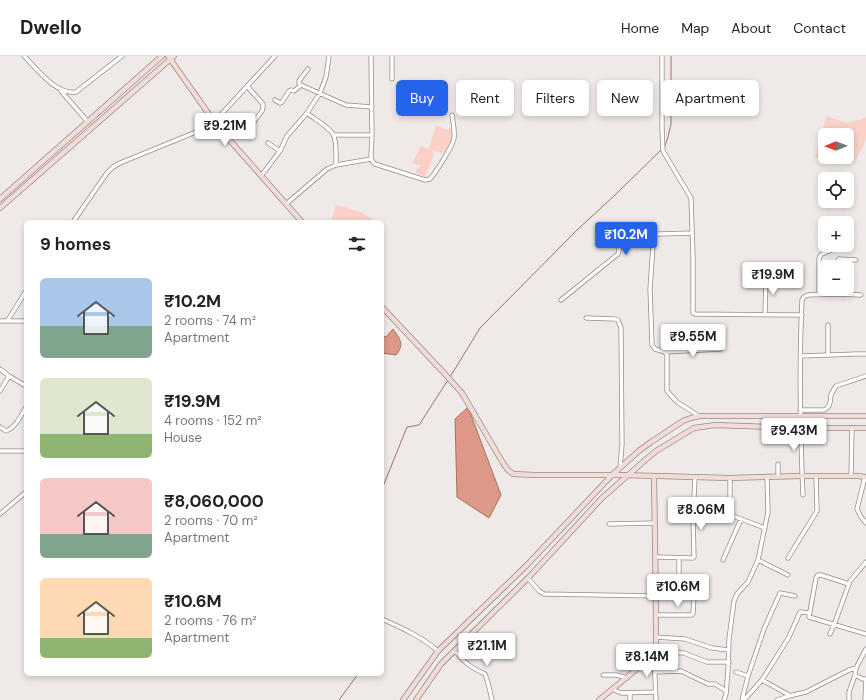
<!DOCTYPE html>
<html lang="en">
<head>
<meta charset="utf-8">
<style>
	:root { --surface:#fff; --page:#f6f6f6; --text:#222; --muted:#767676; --line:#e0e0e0; --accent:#2563eb }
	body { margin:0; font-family:"DM Sans",sans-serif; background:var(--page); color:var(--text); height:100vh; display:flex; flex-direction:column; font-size:15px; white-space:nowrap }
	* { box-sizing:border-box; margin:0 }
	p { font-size:13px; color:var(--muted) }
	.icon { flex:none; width:22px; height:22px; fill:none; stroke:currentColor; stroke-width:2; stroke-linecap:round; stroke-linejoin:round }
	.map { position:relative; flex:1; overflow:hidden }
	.sheet { position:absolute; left:24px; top:164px; width:360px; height:456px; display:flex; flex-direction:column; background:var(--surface); border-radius:6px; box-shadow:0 2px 6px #0003 }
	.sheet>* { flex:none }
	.banner { position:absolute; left:396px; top:24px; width:380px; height:36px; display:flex; gap:8px }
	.needle { width:26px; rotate:269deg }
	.controls { position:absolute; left:818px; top:72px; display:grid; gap:8px }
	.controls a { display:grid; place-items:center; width:36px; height:36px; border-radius:6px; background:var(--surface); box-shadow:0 2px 6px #0003; font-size:20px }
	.price { position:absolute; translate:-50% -34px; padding:0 9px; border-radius:4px; background:#fff; color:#222; font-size:13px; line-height:26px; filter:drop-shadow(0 1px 2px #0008) }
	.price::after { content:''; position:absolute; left:50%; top:24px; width:12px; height:9px; margin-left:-6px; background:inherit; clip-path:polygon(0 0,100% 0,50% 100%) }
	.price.active { background:var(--accent); color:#fff }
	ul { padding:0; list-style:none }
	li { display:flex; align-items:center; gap:12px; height:100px; padding:0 16px }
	li span { display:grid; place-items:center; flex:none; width:112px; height:80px; border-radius:6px; color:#555 }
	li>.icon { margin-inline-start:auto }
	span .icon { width:48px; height:48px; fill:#fffc; stroke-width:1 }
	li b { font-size:17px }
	h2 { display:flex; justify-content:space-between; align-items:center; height:48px; padding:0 16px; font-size:17px }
	.pill { padding:0 14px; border-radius:6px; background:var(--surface); box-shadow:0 2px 6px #0003; font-size:14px; line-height:36px }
	.pill.active { background:var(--accent); color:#fff }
	header { display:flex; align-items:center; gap:24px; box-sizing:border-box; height:56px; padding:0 20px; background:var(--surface); border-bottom:1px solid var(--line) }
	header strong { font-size:19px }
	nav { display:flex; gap:22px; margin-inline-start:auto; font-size:14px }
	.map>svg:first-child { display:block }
	.green { fill:#fad0c7; fill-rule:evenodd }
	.water { fill:#de9888; stroke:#a47368 }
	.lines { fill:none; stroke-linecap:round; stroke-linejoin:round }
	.stream { stroke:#a47368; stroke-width:1 }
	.street-casing { stroke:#928c8b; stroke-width:5 }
	.secondary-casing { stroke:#928c8b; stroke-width:6 }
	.street { stroke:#fff; stroke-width:3.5 }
	.secondary { stroke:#f3dbd6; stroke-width:4.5 }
</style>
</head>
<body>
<header>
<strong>Dwello</strong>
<nav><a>Home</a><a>Map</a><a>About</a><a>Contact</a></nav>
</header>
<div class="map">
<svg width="866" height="644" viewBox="0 0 866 644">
	<rect width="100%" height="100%" fill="#efe9e8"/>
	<path class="green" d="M826,60L847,67L859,64L866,61V82L863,91L854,107H829L815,102ZM825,79H847V101H825Z
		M436,69L447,74L451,71C454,82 451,88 444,97L433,95V101L425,121L415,116L421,109L412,108L421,90L429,93Z
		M336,149C350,153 365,155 375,166H331Z"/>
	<path class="water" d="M393,273C400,283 405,288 396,299L382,297V280L386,281Z
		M468,351L501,439L489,462L457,441L455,363Z"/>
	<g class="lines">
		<path class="stream" d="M665,90L668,81L671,68V0
			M450,321L480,272L577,174L615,139L661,94
			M382,433L407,371L419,369L448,324
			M339,644L358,618"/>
		<defs>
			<path id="street" d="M24,0C37,13 56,39 76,36L122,0
				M371,0L372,79L371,100C371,104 372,106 375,108L425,124L430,123C436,116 453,90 454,82C455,74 453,67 452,59
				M392,0V23
				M662,0V73L663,95L691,142L693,200V257L695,258L802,259
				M308,13L299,25V27L301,29L346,49L372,51
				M61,35L88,66
				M275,44L280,47L282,46L289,35L291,34L294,35L301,29
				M307,57C313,62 329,71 333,78C337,85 336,102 336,109
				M244,79L262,55L263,51V48L247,30
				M334,79H372
				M268,87L280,95
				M261,120L280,95L287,80L307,57L320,37L326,21L329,0
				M286,148L327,113L336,109L371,103
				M73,166L107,117L113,111L120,107L196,76L214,66L275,0
				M653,190L650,233L652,289L655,293L665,296L667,299V335L677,346L699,360
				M837,211V206L839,203L856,204
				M819,239V203L820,200L822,198L839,191
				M561,244L618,198L619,194V186L627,179L692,177
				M765,259L766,222
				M586,262L615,263L618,264L621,272L622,389L620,411
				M8,264L26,235
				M0,265H26
				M828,269V298
				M665,296L721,293
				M801,300L856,298H866
				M0,313L9,320L26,330
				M0,335L9,320
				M800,354H824C831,351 830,346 831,339C832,336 834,333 836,330L866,320
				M0,371L6,375C15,372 21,360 26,351
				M0,395H26
				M778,408V420
				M851,420L852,372
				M865,421L857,453L861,461L866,467
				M730,422V460
				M803,439C800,374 799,309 802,244L804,241L808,239L837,238L861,239
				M0,458L26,436
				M693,460L724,461L733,460L765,472
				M609,468L655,467
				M656,501L693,502L694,501L693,460L695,421
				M679,502V527
				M788,502L817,455L816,420
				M723,504L741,463
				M758,504L788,519
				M528,522L539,535L544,538L655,540
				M849,528L821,519H818L816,522L809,561L866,578
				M656,559H692L693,557L694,539
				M382,563C402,572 422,581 438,595
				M830,578L834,569L850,525L866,506
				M656,581L685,583L712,592L729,594
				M455,595C465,607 470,611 485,618L488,627L492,644
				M656,596L684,597L707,606H729
				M654,599L656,644
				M655,616L681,615L708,628H715L726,635
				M736,616L748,620
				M603,619H616L627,622
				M855,619L863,623H866
				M762,624L789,639
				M612,633L621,637L655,636
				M630,637V644
				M724,644L726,638L728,614L729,583L734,545L737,538L748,526L758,504L768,456L767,421
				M742,644L748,620L764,573L780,537L795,540
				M744,644L762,624L789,581L800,556L810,557
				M777,644L789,640L806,636L849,614L856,612
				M849,644V636L855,619L856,612L866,593
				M865,644L866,623"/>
			<path id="secondary" d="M168,0L218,71L302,166
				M0,143L162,0
				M0,152L174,0
				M382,251L444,317L462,337L503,407L508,414L513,418L535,419H622L730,422L802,420H858L866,421
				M403,644L438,595L526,510L612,419L640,394L651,386L683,365L691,362L699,360H866
				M416,644L441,608L528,522L602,442L643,406L656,395L694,372L715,369L800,372H866
				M599,644L654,599L656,596C656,537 655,479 654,421"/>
		</defs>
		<use href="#street" class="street-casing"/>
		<use href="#secondary" class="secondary-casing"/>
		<use href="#street" class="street"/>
		<use href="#secondary" class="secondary"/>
	</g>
</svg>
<div class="controls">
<a><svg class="needle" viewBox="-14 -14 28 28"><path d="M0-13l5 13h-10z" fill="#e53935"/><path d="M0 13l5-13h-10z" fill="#767676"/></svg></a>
<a><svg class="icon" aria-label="locate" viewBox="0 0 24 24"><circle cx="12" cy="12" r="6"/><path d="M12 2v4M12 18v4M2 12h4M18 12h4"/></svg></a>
<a>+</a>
<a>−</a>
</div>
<b class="price" style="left:225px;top:91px">₹9.21M</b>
<b class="price active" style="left:626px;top:200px">₹10.2M</b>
<b class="price" style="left:773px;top:240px">₹19.9M</b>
<b class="price" style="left:693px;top:302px">₹9.55M</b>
<b class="price" style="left:794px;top:396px">₹9.43M</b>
<b class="price" style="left:701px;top:475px">₹8.06M</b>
<b class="price" style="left:678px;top:552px">₹10.6M</b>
<b class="price" style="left:487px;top:611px">₹21.1M</b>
<b class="price" style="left:647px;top:622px">₹8.14M</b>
<div class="banner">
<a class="pill active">Buy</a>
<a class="pill">Rent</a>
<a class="pill">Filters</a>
<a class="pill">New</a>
<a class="pill">Apartment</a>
</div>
<section class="sheet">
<h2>9 homes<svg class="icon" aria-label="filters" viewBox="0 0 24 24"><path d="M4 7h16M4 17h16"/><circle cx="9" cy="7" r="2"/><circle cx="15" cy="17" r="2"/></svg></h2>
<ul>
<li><span style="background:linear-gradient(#a9c7e8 60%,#7fa58c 0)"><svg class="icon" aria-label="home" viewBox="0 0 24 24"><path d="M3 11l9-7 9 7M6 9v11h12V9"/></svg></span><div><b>₹10.2M</b><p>2 rooms · 74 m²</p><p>Apartment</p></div></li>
<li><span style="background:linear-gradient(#dfe7d0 70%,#8fb573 0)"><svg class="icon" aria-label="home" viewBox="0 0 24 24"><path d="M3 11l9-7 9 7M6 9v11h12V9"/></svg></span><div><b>₹19.9M</b><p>4 rooms · 152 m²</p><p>House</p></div></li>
<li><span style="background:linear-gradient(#f6c9c9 70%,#7fa58c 0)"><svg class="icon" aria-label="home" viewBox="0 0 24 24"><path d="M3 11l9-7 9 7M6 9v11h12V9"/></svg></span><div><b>₹8,060,000</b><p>2 rooms · 70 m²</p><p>Apartment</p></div></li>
<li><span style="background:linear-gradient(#ffd9b3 75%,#8fb573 0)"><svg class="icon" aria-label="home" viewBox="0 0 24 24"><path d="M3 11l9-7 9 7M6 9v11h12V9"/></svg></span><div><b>₹10.6M</b><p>2 rooms · 76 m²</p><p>Apartment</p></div></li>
</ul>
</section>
</div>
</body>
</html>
